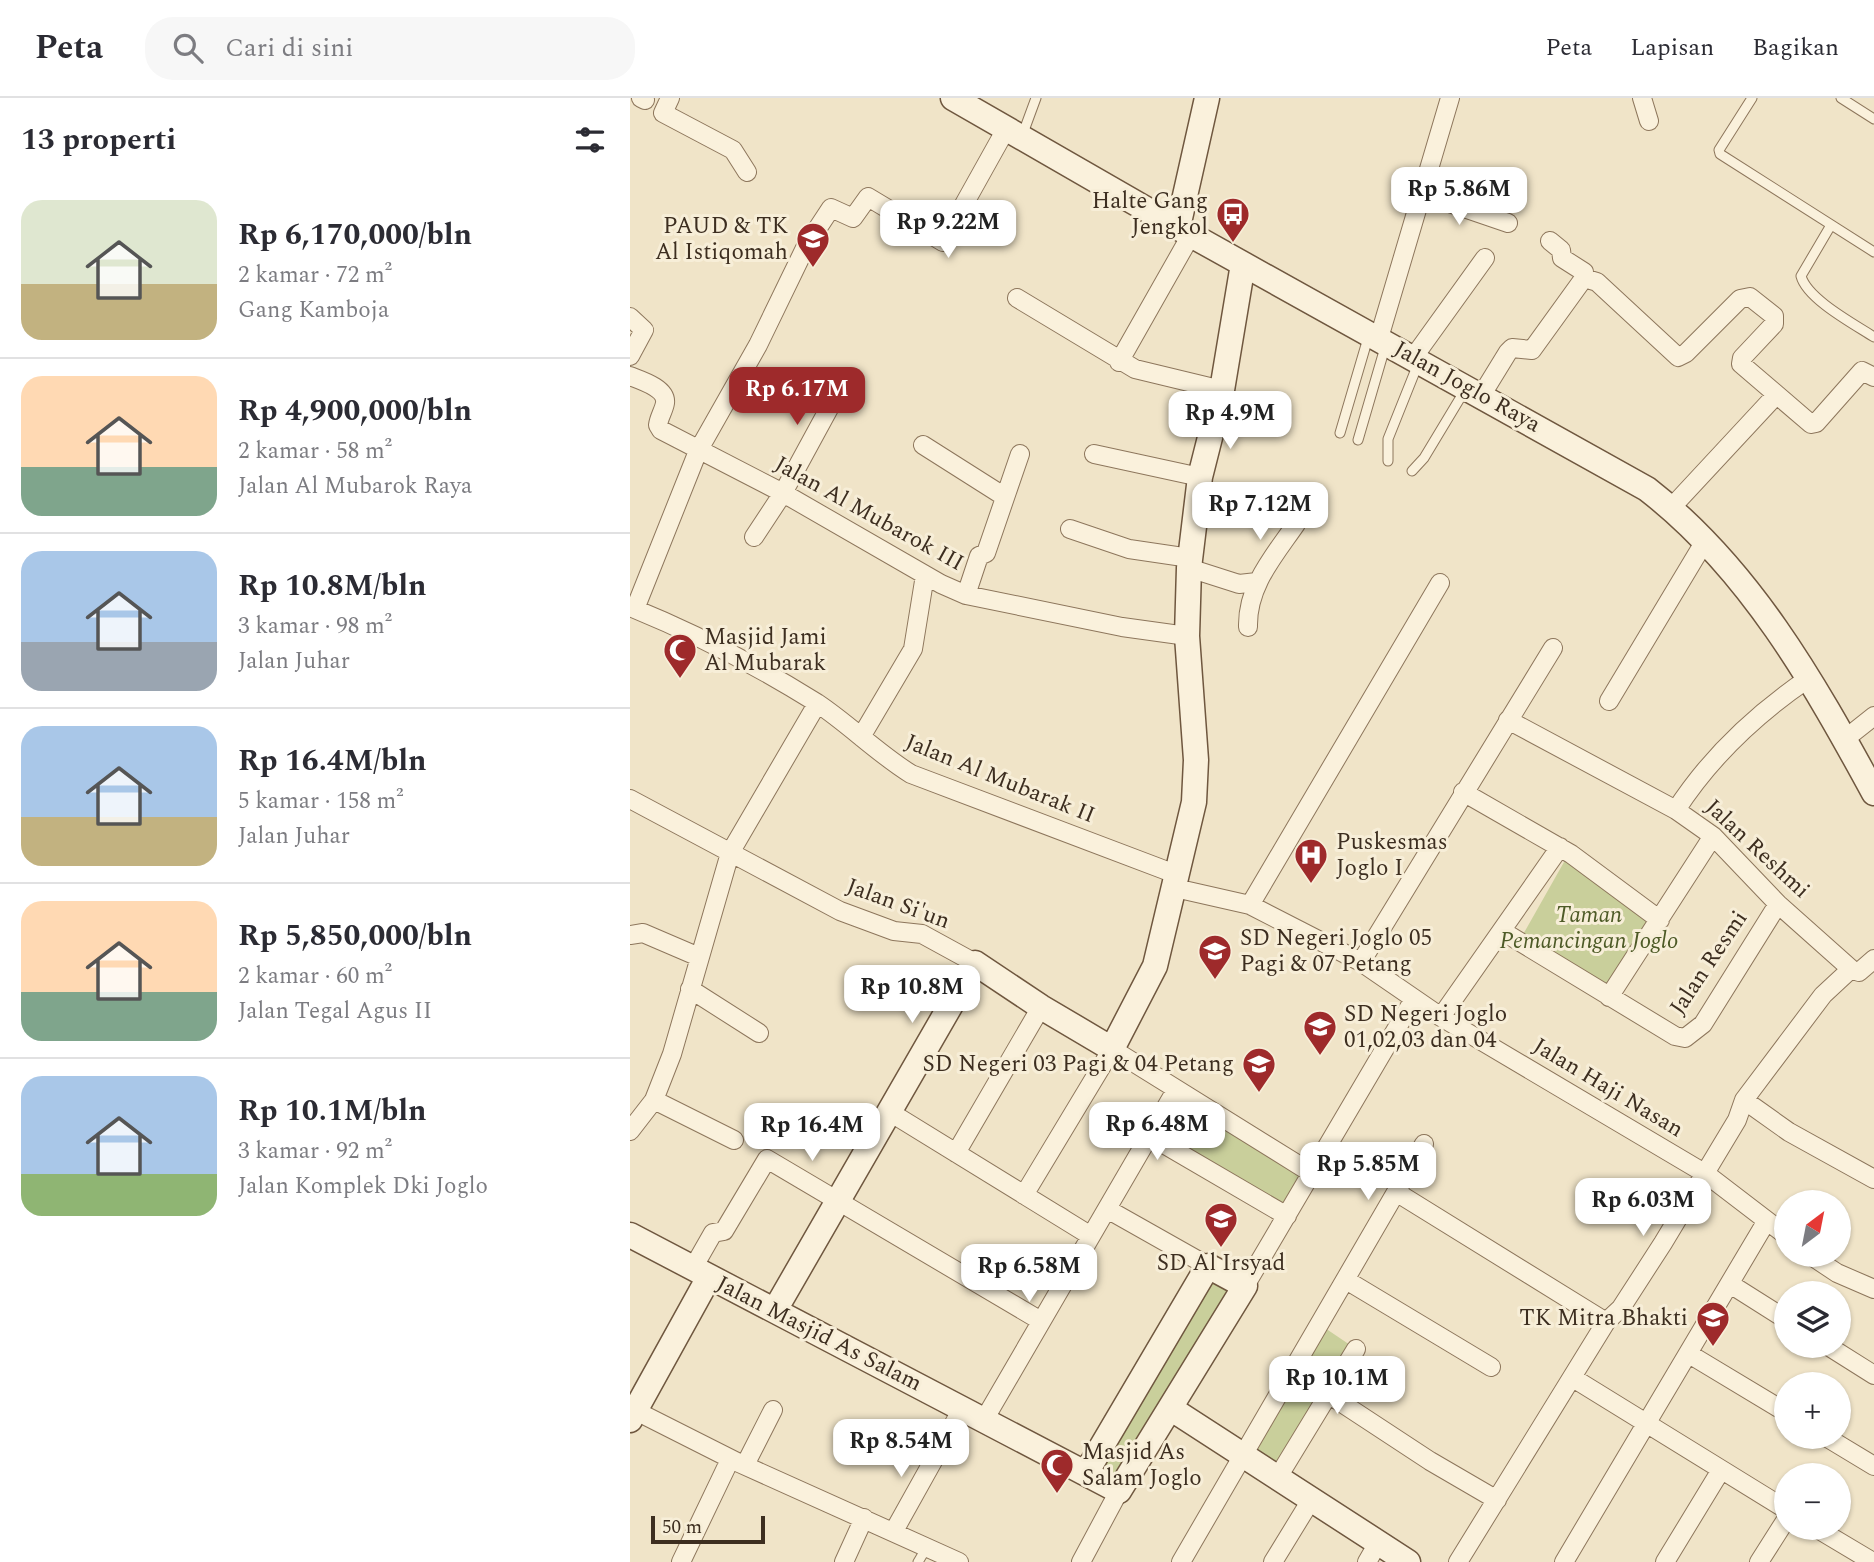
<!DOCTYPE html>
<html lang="id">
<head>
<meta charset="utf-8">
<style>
	:root { --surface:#fff; --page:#f7f7f7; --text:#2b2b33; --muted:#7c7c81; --line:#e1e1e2; --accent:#9e2a2b }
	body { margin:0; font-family:Spectral,serif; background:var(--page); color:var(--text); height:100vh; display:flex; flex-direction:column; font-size:26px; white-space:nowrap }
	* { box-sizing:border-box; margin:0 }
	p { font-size:23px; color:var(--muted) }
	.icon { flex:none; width:38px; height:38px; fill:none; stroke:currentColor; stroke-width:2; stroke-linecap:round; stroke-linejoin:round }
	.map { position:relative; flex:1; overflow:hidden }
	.panel { display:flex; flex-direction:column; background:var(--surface); width:630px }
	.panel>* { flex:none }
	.needle { width:46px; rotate:32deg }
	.fabs { position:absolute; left:1144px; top:1092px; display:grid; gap:14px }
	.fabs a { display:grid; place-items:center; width:77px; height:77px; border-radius:50%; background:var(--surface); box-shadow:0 2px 5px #0004; font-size:35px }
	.scale { position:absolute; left:21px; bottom:18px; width:114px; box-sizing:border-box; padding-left:7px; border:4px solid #3d2e20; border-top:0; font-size:19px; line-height:24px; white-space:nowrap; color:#3d2e20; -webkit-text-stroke:5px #f7eed8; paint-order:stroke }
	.price { position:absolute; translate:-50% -60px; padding:0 16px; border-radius:14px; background:#fff; color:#222; font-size:23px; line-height:46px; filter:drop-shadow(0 2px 4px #0008) }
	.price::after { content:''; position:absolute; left:50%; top:42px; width:21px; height:16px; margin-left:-10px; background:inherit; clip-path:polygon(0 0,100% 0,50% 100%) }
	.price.on { background:var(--accent); color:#fff }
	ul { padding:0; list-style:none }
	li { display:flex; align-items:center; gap:21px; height:175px; padding:0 21px }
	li+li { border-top:2px solid var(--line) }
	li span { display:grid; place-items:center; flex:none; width:196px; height:140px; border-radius:21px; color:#555 }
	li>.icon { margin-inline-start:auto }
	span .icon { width:84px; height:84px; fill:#fffc; stroke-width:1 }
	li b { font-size:30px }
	h2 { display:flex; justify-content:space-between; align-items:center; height:84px; padding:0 21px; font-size:30px }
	header { display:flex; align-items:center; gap:42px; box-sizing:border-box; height:98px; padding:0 35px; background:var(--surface); border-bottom:2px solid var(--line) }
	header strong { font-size:33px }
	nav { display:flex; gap:38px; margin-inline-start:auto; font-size:24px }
	.search { width:490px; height:63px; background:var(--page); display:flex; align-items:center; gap:18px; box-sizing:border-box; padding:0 24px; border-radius:28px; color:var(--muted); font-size:26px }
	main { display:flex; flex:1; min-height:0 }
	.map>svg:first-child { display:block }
	.green { fill:#c9cf9b }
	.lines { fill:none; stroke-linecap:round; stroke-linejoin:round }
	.lane-casing { stroke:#8d765c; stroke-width:11 }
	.street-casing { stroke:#8d765c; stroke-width:20 }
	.secondary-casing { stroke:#6f573f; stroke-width:27 }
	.lane { stroke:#faf1dc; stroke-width:9 }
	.street { stroke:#faf1dc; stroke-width:18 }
	.secondary { stroke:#faf1dc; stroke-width:24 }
	.labels { text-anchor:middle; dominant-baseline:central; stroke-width:6; stroke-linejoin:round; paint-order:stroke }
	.poi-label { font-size:23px; fill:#3d2e20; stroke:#f7eed8; text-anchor:start }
	.street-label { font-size:23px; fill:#3d2e20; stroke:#f7eed8 }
	.park-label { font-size:23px; font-style:italic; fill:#4d5a26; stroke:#f7eed8 }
</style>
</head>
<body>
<header>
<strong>Peta</strong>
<div class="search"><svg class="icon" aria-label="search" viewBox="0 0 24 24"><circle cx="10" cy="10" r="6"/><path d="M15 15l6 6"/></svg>Cari di sini</div>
<nav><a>Peta</a><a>Lapisan</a><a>Bagikan</a></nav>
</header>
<main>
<section class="panel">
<h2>13 properti<svg class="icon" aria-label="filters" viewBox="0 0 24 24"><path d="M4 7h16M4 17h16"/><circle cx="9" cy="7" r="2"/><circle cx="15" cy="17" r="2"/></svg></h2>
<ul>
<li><span style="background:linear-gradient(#dfe7d0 60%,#c2b280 0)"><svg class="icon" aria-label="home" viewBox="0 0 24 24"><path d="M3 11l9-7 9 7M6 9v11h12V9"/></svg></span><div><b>Rp 6,170,000/bln</b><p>2 kamar · 72 m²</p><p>Gang Kamboja</p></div></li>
<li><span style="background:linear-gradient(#ffd9b3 65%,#7fa58c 0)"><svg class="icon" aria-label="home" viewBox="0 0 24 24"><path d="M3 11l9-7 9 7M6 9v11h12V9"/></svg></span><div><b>Rp 4,900,000/bln</b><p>2 kamar · 58 m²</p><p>Jalan Al Mubarok Raya</p></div></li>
<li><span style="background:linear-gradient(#a9c7e8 65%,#9aa5b1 0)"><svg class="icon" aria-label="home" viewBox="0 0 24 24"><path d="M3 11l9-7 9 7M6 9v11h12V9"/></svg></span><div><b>Rp 10.8M/bln</b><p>3 kamar · 98 m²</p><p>Jalan Juhar</p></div></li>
<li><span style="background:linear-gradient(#a9c7e8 65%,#c2b280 0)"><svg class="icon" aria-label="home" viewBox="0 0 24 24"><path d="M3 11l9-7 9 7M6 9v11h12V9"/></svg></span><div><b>Rp 16.4M/bln</b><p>5 kamar · 158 m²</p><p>Jalan Juhar</p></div></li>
<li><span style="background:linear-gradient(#ffd9b3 65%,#7fa58c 0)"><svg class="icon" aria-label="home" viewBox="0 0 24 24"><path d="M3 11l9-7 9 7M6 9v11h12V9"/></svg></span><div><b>Rp 5,850,000/bln</b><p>2 kamar · 60 m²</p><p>Jalan Tegal Agus II</p></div></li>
<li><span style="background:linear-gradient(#a9c7e8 70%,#8fb573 0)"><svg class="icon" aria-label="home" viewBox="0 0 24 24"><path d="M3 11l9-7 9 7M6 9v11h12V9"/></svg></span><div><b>Rp 10.1M/bln</b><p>3 kamar · 92 m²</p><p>Jalan Komplek Dki Joglo</p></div></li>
</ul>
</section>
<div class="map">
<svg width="1244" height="1464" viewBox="0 0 1244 1464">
	<rect width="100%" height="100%" fill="#f0e4c8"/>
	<path class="green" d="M938,757L1029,819L978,897L887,847Z
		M543,998L683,1076L657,1118L523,1032Z
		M578,1168L615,1188L489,1393L456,1375Z
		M689,1226L726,1251L649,1376L610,1350Z"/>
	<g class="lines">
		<defs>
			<path id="lane" d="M1122,0L1089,52L1090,56L1244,154
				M1211,0L1244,21
				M392,38L406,0
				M1201,127L1171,178C1177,201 1224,226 1244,239
				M710,335L738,240
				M728,342L756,246
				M758,363V341L788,266
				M782,373L794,360L835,292
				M288,1464L297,1449"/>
			<path id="street" d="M11,0L15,2
				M40,0L33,15L103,52L117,74
				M1012,0L1019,23
				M793,96L878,125
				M920,143L931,152L932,160L954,174V180
				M954,180L967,184L1048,259L1056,255L1110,201L1120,199L1144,218V226L1112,260L1111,266L1181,326L1186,325L1232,273L1244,279
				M387,200L505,271L592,292
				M0,219L14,232L0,258
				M749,240L820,0
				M783,260L855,160
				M489,264L561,137
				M0,278C10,282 37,290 35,305C34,312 29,319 28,327L31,332L153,395L311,486L336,497L492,529L557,538
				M851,298L878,254L882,250L902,252L954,180
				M293,347L375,399
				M464,356L570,379
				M1041,410L1146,297
				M440,431L499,451L560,460
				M124,439L153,395L215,281
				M559,470L609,486L627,484
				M336,497L349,458L356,455L390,356
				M0,509C64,535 128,568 187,605C220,627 247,655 281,676L548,777
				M5,511L68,353L128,247L176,148L201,110L223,120L238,99L313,144L376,31
				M618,529C617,488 644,458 666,426
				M979,603L1075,443
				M878,622L1046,712L1083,738L1148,806L1221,871
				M231,639L283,551L295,477
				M1215,641L1244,618
				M833,694L941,756L1030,822
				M0,701L210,813L264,833L292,836L345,865
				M1046,712C1081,658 1126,616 1179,580
				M545,790L620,807L731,864L811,919L1076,1076L1157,1138
				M620,807L810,485
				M872,833L1045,938L1055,940L1073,926L1148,806
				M0,837L13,835L69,859
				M731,864L923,550
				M1221,871L1229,874L1244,861
				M60,891L129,935
				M979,899L1083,738
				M811,919L930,749
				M24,1002L104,1042
				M1114,1002L1159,1034L1244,1081
				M258,1013L461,1138
				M0,1033L24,1002L42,956L100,755L187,606
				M520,1038L657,1118
				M326,1055L411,909
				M766,1094L976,1224
				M394,1097L482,951L683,1076
				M477,1111L578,1168
				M1180,1157L1207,1175L1244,1191
				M63,1170L83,1135L94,1133L137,1061L411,1223
				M716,1182L861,1269
				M1100,1186L1157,1222
				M615,1188L784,901
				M1198,1248L1244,1277
				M1059,1256L1157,1315
				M943,1280L1157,1412
				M698,1296L800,1363L867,1402
				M0,1310L109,1365L329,1464
				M354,1322L546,992
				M1196,1339L1244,1368
				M115,1367L143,1312
				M648,1379L726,1251
				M1186,1430L1243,1464
				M264,1433L332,1311
				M51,1464L96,1370
				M214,1464L234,1420
				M451,1464L489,1393
				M551,1464L794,1046
				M643,1464L681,1402
				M737,1464L748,1445
				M828,1464L976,1224L991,1210L1033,1145L1107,1022L1114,1002L1193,897L1221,871
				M934,1464L1136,1124
				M1035,1464L1091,1372
				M1129,1464L1157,1420"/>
			<path id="secondary" d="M323,0L561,137L1017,391C1119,470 1183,583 1244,695
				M548,129L577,0
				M0,1137L489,1393L615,1188L578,1168L456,1375
				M145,1212L345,865L411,909L482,951L525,868L564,704L566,662L557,538L559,470L570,379L592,292L613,166
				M540,1310L778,1464
				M0,1322L79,1179"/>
		</defs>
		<use href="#lane" class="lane-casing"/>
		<use href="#street" class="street-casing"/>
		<use href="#secondary" class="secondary-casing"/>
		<use href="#lane" class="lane"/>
		<use href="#street" class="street"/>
		<use href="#secondary" class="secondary"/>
	</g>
	<defs>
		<symbol id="bus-pin" viewBox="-11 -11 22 30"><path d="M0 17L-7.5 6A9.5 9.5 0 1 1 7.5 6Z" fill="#9e2a2b" stroke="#f7eed8"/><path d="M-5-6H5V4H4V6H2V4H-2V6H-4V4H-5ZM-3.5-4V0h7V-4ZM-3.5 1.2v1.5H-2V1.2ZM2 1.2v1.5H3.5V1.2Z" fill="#fff"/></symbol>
		<symbol id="school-pin" viewBox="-11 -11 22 30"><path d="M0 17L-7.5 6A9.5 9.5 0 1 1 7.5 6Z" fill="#9e2a2b" stroke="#f7eed8"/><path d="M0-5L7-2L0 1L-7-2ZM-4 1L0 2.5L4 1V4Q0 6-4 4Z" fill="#fff"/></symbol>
		<symbol id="mosque-pin" viewBox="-11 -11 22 30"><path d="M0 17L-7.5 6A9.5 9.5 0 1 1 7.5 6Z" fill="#9e2a2b" stroke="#f7eed8"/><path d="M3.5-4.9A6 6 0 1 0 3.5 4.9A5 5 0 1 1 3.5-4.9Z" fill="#fff"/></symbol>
		<symbol id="hospital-pin" viewBox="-11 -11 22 30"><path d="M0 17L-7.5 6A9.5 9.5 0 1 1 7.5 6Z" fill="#9e2a2b" stroke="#f7eed8"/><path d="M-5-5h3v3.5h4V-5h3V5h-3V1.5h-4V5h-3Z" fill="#fff"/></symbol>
	</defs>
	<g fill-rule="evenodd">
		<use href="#bus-pin" x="584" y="97" width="38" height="52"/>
		<use href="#school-pin" x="164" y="122" width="38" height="52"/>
		<use href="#mosque-pin" x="31" y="533" width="38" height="52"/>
		<use href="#hospital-pin" x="662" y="738" width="38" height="52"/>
		<use href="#school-pin" x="566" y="834" width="38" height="52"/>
		<use href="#school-pin" x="671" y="910" width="38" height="52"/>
		<use href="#school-pin" x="610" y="947" width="38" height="52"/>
		<use href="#school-pin" x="572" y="1102" width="38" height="52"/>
		<use href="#school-pin" x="1064" y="1201" width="38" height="52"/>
		<use href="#mosque-pin" x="408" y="1348" width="38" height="52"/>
	</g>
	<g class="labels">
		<g class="poi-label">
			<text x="578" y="103" text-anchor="end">Halte Gang<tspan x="578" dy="26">Jengkol</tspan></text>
			<text x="158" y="128" text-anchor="end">PAUD &amp; TK<tspan x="158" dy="26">Al Istiqomah</tspan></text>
			<text x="74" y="539">Masjid Jami<tspan x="74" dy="26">Al Mubarak</tspan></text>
			<text x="706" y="744">Puskesmas<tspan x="706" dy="26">Joglo I</tspan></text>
			<text x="610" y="840">SD Negeri Joglo 05<tspan x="610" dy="26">Pagi &amp; 07 Petang</tspan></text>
			<text x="714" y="916">SD Negeri Joglo<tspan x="714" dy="26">01,02,03 dan 04</tspan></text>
			<text x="604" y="966" text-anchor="end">SD Negeri 03 Pagi &amp; 04 Petang</text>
			<text x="591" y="1165" text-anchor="middle">SD Al Irsyad</text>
			<text x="1058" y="1220" text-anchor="end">TK Mitra Bhakti</text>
			<text x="452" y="1354">Masjid As<tspan x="452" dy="26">Salam Joglo</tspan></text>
		</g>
		<g class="street-label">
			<text transform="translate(837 289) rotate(29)">Jalan Joglo Raya</text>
			<text transform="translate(239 416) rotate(29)">Jalan Al Mubarok III</text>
			<text transform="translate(370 681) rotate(22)">Jalan Al Mubarak II</text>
			<text transform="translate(1127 751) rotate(43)">Jalan Reshmi</text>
			<text transform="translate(268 806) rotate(20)">Jalan Si'un</text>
			<text transform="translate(1079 865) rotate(-56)">Jalan Resmi</text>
			<text transform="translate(978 990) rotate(31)">Jalan Haji Nasan</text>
			<text transform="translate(189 1236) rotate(27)">Jalan Masjid As Salam</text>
		</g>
		<g class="park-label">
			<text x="959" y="817">Taman<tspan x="959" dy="26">Pemancingan Joglo</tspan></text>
		</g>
	</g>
</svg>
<div class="fabs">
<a><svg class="needle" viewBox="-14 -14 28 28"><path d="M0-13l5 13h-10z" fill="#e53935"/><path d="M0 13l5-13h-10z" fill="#7c7c81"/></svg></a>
<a><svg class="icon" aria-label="layers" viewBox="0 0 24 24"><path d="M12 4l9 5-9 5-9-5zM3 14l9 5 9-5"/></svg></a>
<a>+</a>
<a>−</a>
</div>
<div class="scale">50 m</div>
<b class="price" style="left:829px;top:129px">Rp 5.86M</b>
<b class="price" style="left:318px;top:162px">Rp 9.22M</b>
<b class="price on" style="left:167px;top:329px">Rp 6.17M</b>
<b class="price" style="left:600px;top:353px">Rp 4.9M</b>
<b class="price" style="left:630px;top:444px">Rp 7.12M</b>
<b class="price" style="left:282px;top:927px">Rp 10.8M</b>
<b class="price" style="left:527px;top:1064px">Rp 6.48M</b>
<b class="price" style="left:182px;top:1065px">Rp 16.4M</b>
<b class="price" style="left:738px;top:1104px">Rp 5.85M</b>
<b class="price" style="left:1013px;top:1140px">Rp 6.03M</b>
<b class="price" style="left:399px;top:1206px">Rp 6.58M</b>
<b class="price" style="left:707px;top:1318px">Rp 10.1M</b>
<b class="price" style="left:271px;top:1381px">Rp 8.54M</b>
</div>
</main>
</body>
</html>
